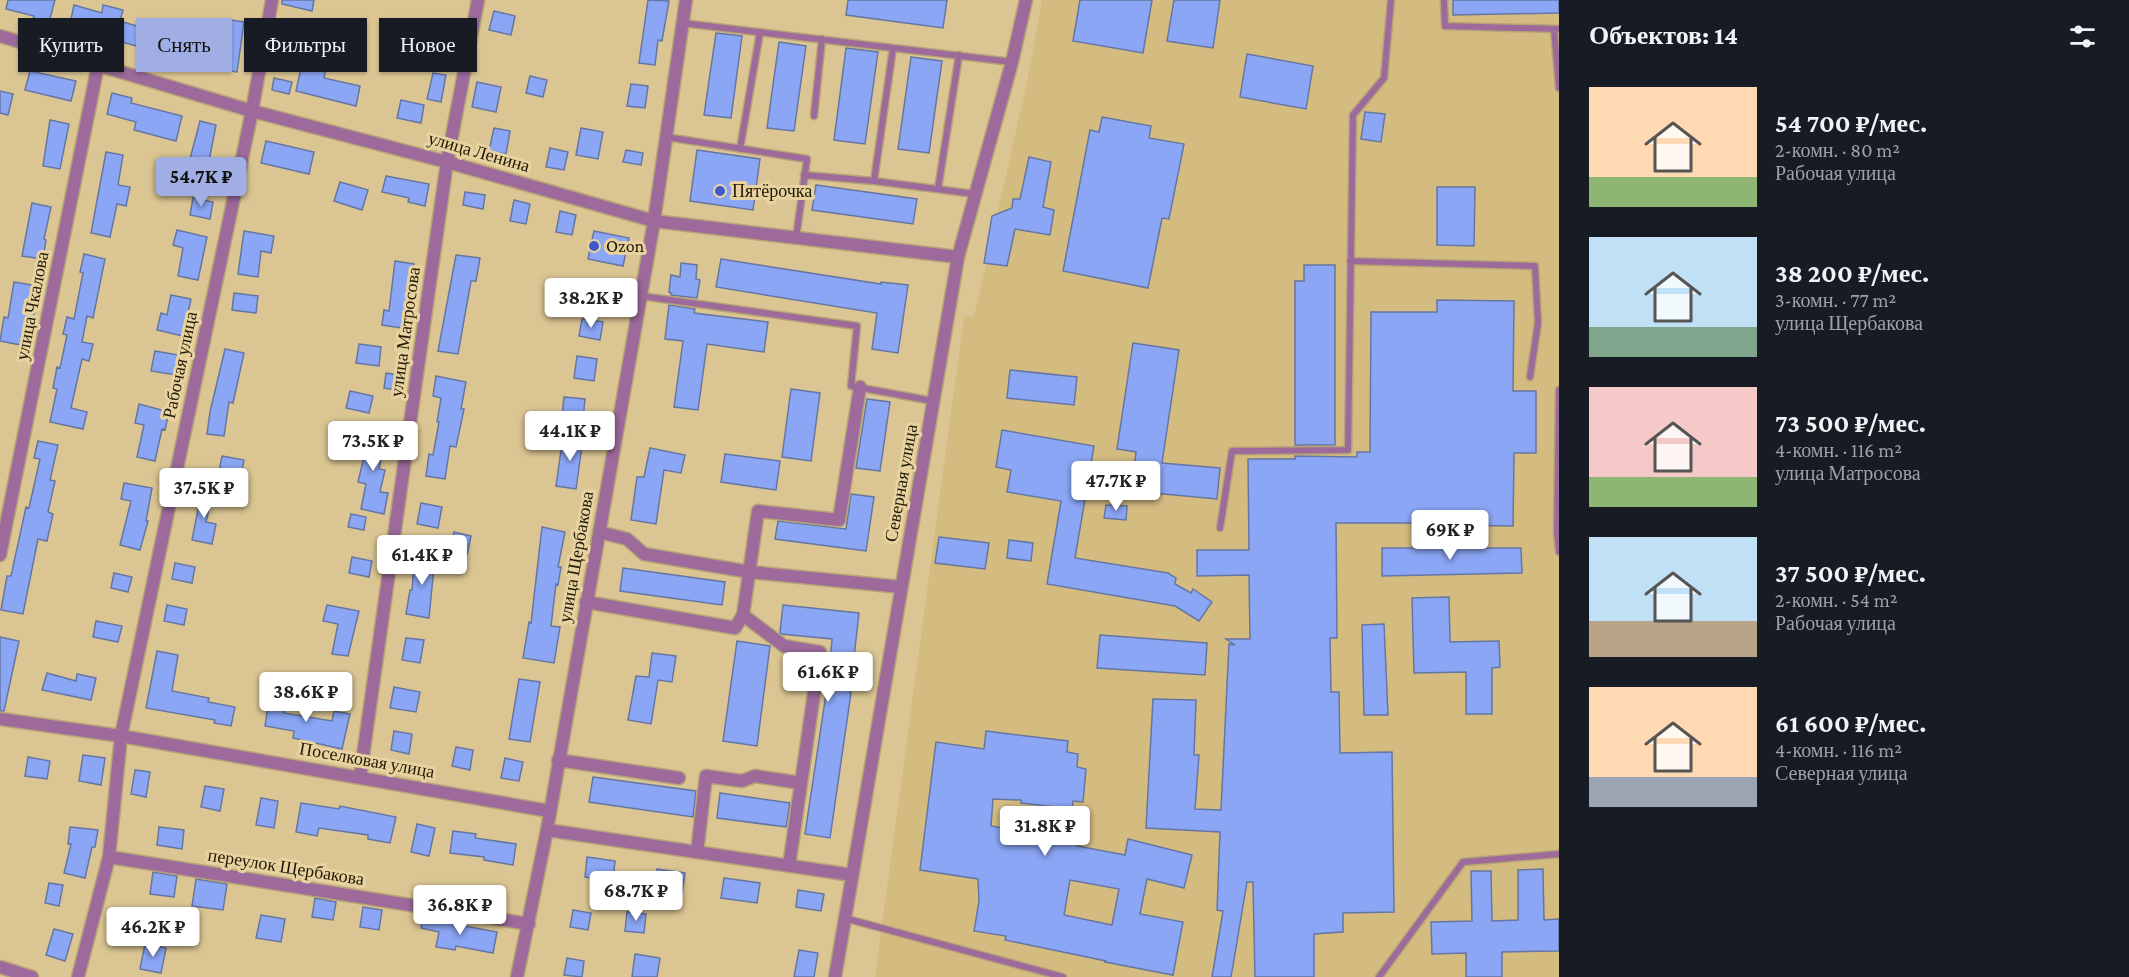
<!DOCTYPE html>
<html lang="ru">
<head>
<meta charset="utf-8">
<style>
	:root { --surface:#171b24; --page:#242831; --text:#f1f3f6; --muted:#9ea1a6; --accent:#a0aee3 }
	body { margin:0; font-family:"Crimson Pro",serif; background:var(--page); color:var(--text); height:100vh; display:flex; flex-direction:column; font-size:22px; white-space:nowrap }
	* { box-sizing:border-box; margin:0 }
	p { font-size:20px; color:var(--muted) }
	.icon { flex:none; width:33px; height:33px; fill:none; stroke:currentColor; stroke-width:2; stroke-linecap:round; stroke-linejoin:round }
	.map { position:relative; flex:1; overflow:hidden }
	.drawer { display:flex; flex-direction:column; background:var(--surface); width:570px }
	.drawer>* { flex:none }
	.guide { position:absolute; left:18px; top:18px; width:570px; height:54px; display:flex; gap:12px }
	.price { position:absolute; translate:-50% -51px; padding:0 14px; border-radius:6px; background:#fff; color:#222; font-size:20px; line-height:39px; filter:drop-shadow(0 2px 3px #0008) }
	.price::after { content:''; position:absolute; left:50%; top:36px; width:18px; height:14px; margin-left:-9px; background:inherit; clip-path:polygon(0 0,100% 0,50% 100%) }
	.price.current { background:var(--accent); color:#111 }
	ul { padding:0; list-style:none }
	li { display:flex; align-items:center; gap:18px; height:150px; padding:0 30px }
	li span { display:grid; place-items:center; flex:none; width:168px; height:120px; border-radius:0px; color:#555 }
	li>.icon { margin-inline-start:auto }
	span .icon { width:72px; height:72px; fill:#fffc; stroke-width:1 }
	li b { font-size:26px }
	h2 { display:flex; justify-content:space-between; align-items:center; height:72px; padding:0 30px; font-size:26px }
	.chip { padding:0 21px; border-radius:0px; background:var(--surface); box-shadow:0 2px 4px #0004; font-size:21px; line-height:54px }
	.chip.current { background:var(--accent); color:#111 }
	main { display:flex; flex:1; min-height:0 }
	.map>svg:first-child { display:block }
	.built { fill:#d4bc81 }
	.building { fill:#8ba6f5; stroke:#6676a2; stroke-width:1.5; fill-rule:evenodd }
	.lines { fill:none; stroke-linecap:round; stroke-linejoin:round }
	.service-casing { stroke:#b6a477; stroke-width:9 }
	.minor-casing { stroke:#b6a477; stroke-width:15 }
	.tertiary-casing { stroke:#b6a477; stroke-width:15 }
	.service { stroke:#9d6a9b; stroke-width:6 }
	.minor { stroke:#9d6a9b; stroke-width:12 }
	.tertiary { stroke:#9d6a9b; stroke-width:12 }
	.poi-dot { fill:#3d59cc; stroke:#e8d3a0; stroke-width:2 }
	.labels { text-anchor:middle; dominant-baseline:central; stroke-width:6; stroke-linejoin:round; paint-order:stroke }
	.street-label { font-size:18px; fill:#211a06; stroke:#e8d3a0 }
	.poi-label { font-size:18px; fill:#211a06; stroke:#e8d3a0; text-anchor:start }
</style>
</head>
<body>
<main>
<div class="map">
<svg width="1559" height="977" viewBox="0 0 1559 977">
	<rect width="100%" height="100%" fill="#dbc693"/>
	<path class="built" d="M1042,0H1559V977H875L964,316L974,317L1028,77Z"/>
	<path class="building" d="M8,0H55L49,22L33,18L34,16L6,9Z
		M282,0H314L312,11L282,4Z
		M648,0L669,1L662,41L658,40L655,65L639,63Z
		M848,0H947L943,28L846,15Z
		M1080,0H1152L1143,53L1073,41Z
		M1174,0H1220L1213,48L1167,41Z
		M1453,0H1559V13L1453,15Z
		M74,5L102,13L103,5L123,10L120,21L150,30L151,28L168,31L163,53L69,28Z
		M494,11L515,16L511,35L489,30Z
		M225,19L244,22L237,72L184,62L190,36L221,42Z
		M323,24L334,27L324,78L360,86L356,106L296,91L302,63L314,66Z
		M426,26L447,30L443,49L422,45Z
		M716,33L742,36L731,118L704,115Z
		M779,42L806,46L794,131L767,128Z
		M846,48L878,52L865,144L834,140Z
		M1247,54L1313,66L1306,109L1240,97Z
		M911,57L942,61L929,153L898,149Z
		M30,71L76,81L71,101L25,90Z
		M433,73L446,75L441,102L427,99Z
		M530,76L547,80L543,97L526,93Z
		M274,78L292,82L289,94L272,90Z
		M477,82L501,87L496,112L472,107Z
		M631,84L648,86L645,108L627,106Z
		M0,91L13,94L8,115L0,113Z
		M112,93L132,98L131,103L182,116L176,141L134,130L136,122L107,114Z
		M401,100L424,105L421,123L397,118Z
		M1365,112L1385,114L1381,142L1361,139Z
		M1102,117L1151,126L1149,138L1184,144L1169,219L1162,218L1148,288L1063,271L1090,130L1099,132Z
		M50,120L69,124L60,169L43,166Z
		M200,121L216,125L205,182L185,178Z
		M494,128L510,131L506,154L489,151Z
		M581,128L603,132L598,159L576,155Z
		M266,141L314,152L309,174L261,163Z
		M550,148L568,152L564,170L546,167Z
		M626,150L643,153L641,165L623,162Z
		M697,150L760,159L753,210L690,201Z
		M106,152L123,155L118,185L130,187L126,206L117,204L110,237L91,233Z
		M1029,157L1051,162L1043,207L1054,210L1050,235L1015,229L1007,266L984,263L992,216L1012,208L1013,199H1020Z
		M386,176L429,184L425,206L408,202L409,198L382,192Z
		M340,182L368,190L362,210L334,201Z
		M816,185L917,199L913,224L812,210Z
		M1437,187H1475L1474,246L1437,245Z
		M465,192L485,195L483,209L463,205Z
		M193,198L213,202L210,219L190,215Z
		M514,200L530,204L526,224L510,221Z
		M32,203L51,207L44,239L46,240L43,259L22,256Z
		M560,211L576,215L572,235L556,232Z
		M177,230L207,237L198,280L178,276L183,248L173,245Z
		M244,231L274,236L271,253L261,251L258,277L238,274Z
		M594,231L629,238L623,266L588,259Z
		M84,254L105,259L93,318L87,316L82,342L93,344L89,361L82,359L71,408L87,412L83,429L50,422L57,389L53,388L57,367L60,368L67,335L63,334L67,317L74,319L83,273L80,272Z
		M456,255L480,258L476,281H471L458,354L438,351Z
		M721,259L881,284V282L908,285L898,353L872,349L877,313L716,287Z
		M395,261L414,264L408,310H405L402,328L382,325L384,310L389,311Z
		M681,263L697,265L696,279L700,280L697,298L671,295V293L669,292L671,275L680,277Z
		M1304,265H1335V445H1295V281H1304Z
		M589,281L608,285L606,296L587,292Z
		M14,282L32,285L28,304L36,306L33,319L26,318L21,345L0,341L4,317L8,318Z
		M234,293L258,296L256,313L232,310Z
		M171,295L191,299L183,336L157,330L161,313L167,315Z
		M1437,300L1514,301L1513,391H1536V453H1514L1513,526L1434,525V523H1336L1337,638H1330L1331,692H1339L1340,753L1392,752L1394,912L1343,913V932L1314,934V977H1255L1253,882H1247L1231,977H1212L1223,911L1217,910L1220,832L1146,828L1153,699L1196,700L1194,755H1199L1195,809L1221,810L1229,644L1235,645L1226,639H1250L1249,575L1197,576V550H1249L1248,459H1295V456L1357,457V452H1370L1371,312H1437Z
		M669,305L695,309L694,313L768,322L764,352L707,344L698,410L674,407L683,341L665,339Z
		M582,319L603,322L600,340L579,336Z
		M1133,343L1179,350L1162,463L1220,468L1217,499L1132,491L1136,452L1117,449Z
		M359,344L381,347L379,366L356,363Z
		M225,349L244,353L233,403L229,402L224,436L207,434L210,412Z
		M155,351L179,355L176,375L151,371Z
		M577,356L597,359L594,381L574,378Z
		M1010,370L1077,377L1074,405L1007,398Z
		M386,373L405,376L403,391L384,388Z
		M436,376L466,382L461,409H464L456,447L450,446L445,479L426,476L429,454L433,455L439,422H437L441,398L433,396Z
		M791,389L820,393L811,461L782,457Z
		M350,391L373,396L369,413L346,408Z
		M564,397L585,399L583,419L562,416Z
		M867,399L890,402L880,471L856,468Z
		M139,404L169,412L165,430L162,429L155,461L137,457L144,425L135,423Z
		M364,429L386,434L379,469L385,470L380,492L388,493L384,514L361,509L366,484L358,482L366,448L360,446Z
		M1002,430L1094,446L1075,558L1168,573L1176,578L1175,584L1191,593L1193,589L1212,602L1199,621L1175,606L1047,584L1061,501L1007,492L1011,470L996,467Z
		M563,436L583,439L576,489L556,486Z
		M38,441L58,445L50,480L55,481L48,512L53,514L47,541L38,539L23,614L1,610L7,576H11L26,507L29,508L40,459L34,458Z
		M650,448L685,455L681,473L664,470L656,524L631,520L637,477H644Z
		M725,454L780,461L776,490L721,482Z
		M222,456L244,460L240,481L218,476Z
		M124,483L152,488L146,521H148L140,550L120,545L131,501L121,499Z
		M200,488L213,491L206,522L216,524L212,544L192,540L199,504H196Z
		M851,494L874,497L866,551L775,539L778,521L846,529Z
		M421,503L442,507L438,528L417,524Z
		M1106,505L1127,506L1126,520L1104,518Z
		M351,514L366,517L364,530L348,527Z
		M542,527L565,532L558,567H561L558,585L556,584L551,626L560,627L554,663L523,658L529,622L531,623Z
		M454,532L471,536L467,555L450,552Z
		M939,537L989,543L985,569L935,563Z
		M1009,540L1033,543L1031,561L1007,558Z
		M1382,548H1521L1522,573L1382,576Z
		M415,554L435,556L429,618L406,614L410,590H412Z
		M352,557L372,561L369,577L349,573Z
		M175,563L195,567L192,583L172,579Z
		M623,568L725,582L722,605L620,591Z
		M114,573L132,577L128,592L111,588Z
		M1449,597L1450,642L1499,641L1500,667L1492,668V714H1466V672L1414,673L1412,598Z
		M167,605L187,609L184,625L164,621Z
		M327,605L359,611L348,656L332,654L338,624L323,621Z
		M783,605L859,613L850,693H851L830,838L805,834L829,674L832,639L781,634L780,632Z
		M96,621L122,626L118,642L93,637Z
		M1384,624L1388,715H1364L1362,625Z
		M1100,635L1207,643L1205,675L1097,668Z
		M0,637L19,641L4,711H0Z
		M406,638L424,640L420,663L402,660Z
		M737,641L770,646L757,746L723,741Z
		M157,651L178,655L172,691L209,698L208,702L235,707L231,726L214,723L215,720L146,708Z
		M652,653L676,656L672,682L658,680L651,724L628,720L636,676L649,677Z
		M47,673L76,681L77,674L96,678L91,700L42,690Z
		M327,676L345,680L340,702L322,698Z
		M519,679L540,682L530,742L509,739Z
		M271,687L288,690L284,713L332,721L334,711L350,714L342,749L293,738L294,731L265,726Z
		M394,687L420,692L416,712L390,708Z
		M394,731L412,734L409,754L391,750Z
		M986,731L1068,741L1067,752L1078,754L1077,767L1086,769L1083,802L1073,801L1072,809L1021,803V800L993,799L991,826L1077,842V846L1125,855L1128,839L1192,855L1184,888L1147,879L1140,914L1183,922L1173,975L1105,962L1106,961L1005,940L1006,936L974,931L979,901L978,879L920,870L936,742L984,749ZM1070,880L1119,889L1112,925L1064,915Z
		M456,747L473,750L470,770L452,766Z
		M83,755L105,758L101,785L79,781Z
		M28,757L50,761L47,779L25,776Z
		M505,758L523,762L519,781L501,778Z
		M135,770L150,772L146,797L131,794Z
		M593,777L696,791L693,817L589,802Z
		M205,786L224,789L220,811L201,807Z
		M720,793L790,803L786,827L717,818Z
		M261,798L278,801L274,828L256,825Z
		M301,803L339,809L340,806L396,817L390,843L368,839V835L319,828L317,836L296,832Z
		M417,824L435,828L429,856L411,852Z
		M70,827L98,830L95,847H92L85,878L64,873L71,844H68Z
		M159,827L184,830L182,849L157,845Z
		M453,831L476,834L475,838L516,844L513,865L484,860V857L450,853Z
		M587,857L615,861L613,881L585,877Z
		M657,869L685,873L682,893L654,889Z
		M1543,869L1544,920L1559,919V951L1502,952V977H1466V953L1432,954L1431,922L1472,921L1471,871H1491L1492,921L1518,920V870Z
		M153,872L177,876L174,897L150,894Z
		M724,878L760,883L757,903L721,898Z
		M196,879L227,884L223,910L192,906Z
		M49,883L63,885L59,906L45,903Z
		M798,890L824,894L821,911L796,907Z
		M315,898L336,902L333,920L312,917Z
		M363,907L382,910L379,930L360,927Z
		M573,910L591,913L588,930L570,927Z
		M627,912L646,914L644,933L625,931Z
		M116,913L133,917L129,940L111,936Z
		M261,915L285,919L281,942L256,938Z
		M423,915L439,918L438,921L497,932L493,953L456,946L455,950L436,947L439,932L421,928Z
		M54,929L73,934L65,961L46,955Z
		M145,944L166,948L161,973L140,969Z
		M799,950L818,953L814,977H794Z
		M635,954L660,958L657,977H632Z
		M567,958L584,961L582,977L564,975Z"/>
	<g class="lines">
		<defs>
			<path id="service" d="M1444,0L1445,26L1559,29
				M682,23L1012,62
				M1554,29L1559,88
				M893,48L874,181L975,194
				M814,116L822,39
				M666,137L807,159L796,238
				M740,149L760,32
				M804,175L874,181
				M938,189L959,55
				M1350,261L1535,266L1538,323L1530,377
				M641,296L857,326L851,386L933,401
				M1559,390L1557,533L1559,552
				M1220,528L1232,451L1348,450L1353,115L1384,78L1391,0
				M844,918L1063,977
				M1379,977L1463,862L1559,854"/>
			<path id="minor" d="M599,532L627,539L644,554L750,572L901,587
				M0,555L98,65
				M586,602L735,628L743,615
				M0,719L121,736L549,811
				M558,760L679,778
				M360,777L447,162L478,0
				M547,830L852,875
				M697,852L706,776L742,781L755,776L801,783
				M109,857L529,924
				M789,866L820,652L784,646L743,615L758,511L839,520L860,387
				M0,967L32,977
				M78,977L109,857L121,736L252,111L272,0
				M517,977L547,830L654,221L686,0
				M835,977L958,257"/>
			<path id="tertiary" d="M0,36L252,111L447,162L654,221L958,257L1012,62L1026,0"/>
		</defs>
		<use href="#service" class="service-casing"/>
		<use href="#minor" class="minor-casing"/>
		<use href="#tertiary" class="tertiary-casing"/>
		<use href="#service" class="service"/>
		<use href="#minor" class="minor"/>
		<use href="#tertiary" class="tertiary"/>
	</g>
	<g class="poi-dot">
		<circle cx="720" cy="191" r="6"/>
		<circle cx="594" cy="246" r="6"/>
	</g>
	<g class="labels">
		<g class="street-label">
			<text transform="translate(479 152) rotate(16)">улица Ленина</text>
			<text transform="translate(32 306) rotate(-79)">улица Чкалова</text>
			<text transform="translate(405 332) rotate(-82)">улица Матросова</text>
			<text transform="translate(180 365) rotate(-78)">Рабочая улица</text>
			<text transform="translate(901 483) rotate(-80)">Северная улица</text>
			<text transform="translate(576 557) rotate(-80)">улица Щербакова</text>
			<text transform="translate(367 760) rotate(10)">Поселковая улица</text>
			<text transform="translate(286 867) rotate(9)">переулок Щербакова</text>
		</g>
		<g class="poi-label">
			<text x="732" y="191">Пятёрочка</text>
			<text x="606" y="246">Ozon</text>
		</g>
	</g>
</svg>
<b class="price current" style="left:201px;top:208px">54.7K ₽</b>
<b class="price" style="left:591px;top:329px">38.2K ₽</b>
<b class="price" style="left:570px;top:462px">44.1K ₽</b>
<b class="price" style="left:373px;top:472px">73.5K ₽</b>
<b class="price" style="left:1116px;top:512px">47.7K ₽</b>
<b class="price" style="left:204px;top:519px">37.5K ₽</b>
<b class="price" style="left:1450px;top:561px">69K ₽</b>
<b class="price" style="left:422px;top:586px">61.4K ₽</b>
<b class="price" style="left:828px;top:703px">61.6K ₽</b>
<b class="price" style="left:306px;top:723px">38.6K ₽</b>
<b class="price" style="left:1045px;top:857px">31.8K ₽</b>
<b class="price" style="left:636px;top:922px">68.7K ₽</b>
<b class="price" style="left:460px;top:936px">36.8K ₽</b>
<b class="price" style="left:153px;top:958px">46.2K ₽</b>
<div class="guide">
<a class="chip">Купить</a>
<a class="chip current">Снять</a>
<a class="chip">Фильтры</a>
<a class="chip">Новое</a>
</div>
</div>
<section class="drawer">
<h2>Объектов: 14<svg class="icon" aria-label="filters" viewBox="0 0 24 24"><path d="M4 7h16M4 17h16"/><circle cx="9" cy="7" r="2"/><circle cx="15" cy="17" r="2"/></svg></h2>
<ul>
<li><span style="background:linear-gradient(#ffd9b3 75%,#8fb573 0)"><svg class="icon" aria-label="home" viewBox="0 0 24 24"><path d="M3 11l9-7 9 7M6 9v11h12V9"/></svg></span><div><b>54 700 ₽/мес.</b><p>2-комн. · 80 m²</p><p>Рабочая улица</p></div></li>
<li><span style="background:linear-gradient(#bfe0f5 75%,#7fa58c 0)"><svg class="icon" aria-label="home" viewBox="0 0 24 24"><path d="M3 11l9-7 9 7M6 9v11h12V9"/></svg></span><div><b>38 200 ₽/мес.</b><p>3-комн. · 77 m²</p><p>улица Щербакова</p></div></li>
<li><span style="background:linear-gradient(#f6c9c9 75%,#8fb573 0)"><svg class="icon" aria-label="home" viewBox="0 0 24 24"><path d="M3 11l9-7 9 7M6 9v11h12V9"/></svg></span><div><b>73 500 ₽/мес.</b><p>4-комн. · 116 m²</p><p>улица Матросова</p></div></li>
<li><span style="background:linear-gradient(#bfe0f5 70%,#b9a48a 0)"><svg class="icon" aria-label="home" viewBox="0 0 24 24"><path d="M3 11l9-7 9 7M6 9v11h12V9"/></svg></span><div><b>37 500 ₽/мес.</b><p>2-комн. · 54 m²</p><p>Рабочая улица</p></div></li>
<li><span style="background:linear-gradient(#ffd9b3 75%,#9aa5b1 0)"><svg class="icon" aria-label="home" viewBox="0 0 24 24"><path d="M3 11l9-7 9 7M6 9v11h12V9"/></svg></span><div><b>61 600 ₽/мес.</b><p>4-комн. · 116 m²</p><p>Северная улица</p></div></li>
</ul>
</section>
</main>
</body>
</html>
